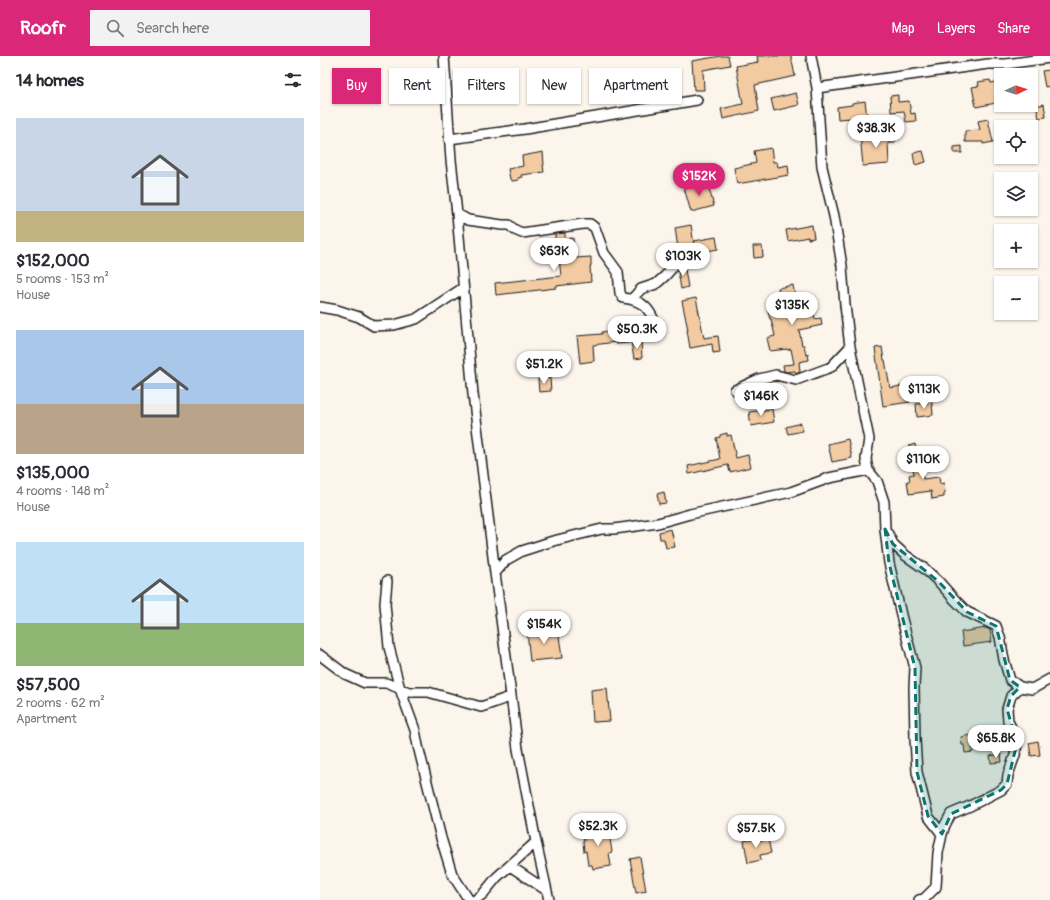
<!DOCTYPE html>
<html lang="en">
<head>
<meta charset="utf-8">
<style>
	:root { --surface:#fff; --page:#f2f2f3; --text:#2b2b33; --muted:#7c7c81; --accent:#db2777 }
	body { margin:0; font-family:Pangolin,sans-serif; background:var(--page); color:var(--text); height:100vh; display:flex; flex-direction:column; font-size:15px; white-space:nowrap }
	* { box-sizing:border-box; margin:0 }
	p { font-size:13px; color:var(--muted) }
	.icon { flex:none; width:22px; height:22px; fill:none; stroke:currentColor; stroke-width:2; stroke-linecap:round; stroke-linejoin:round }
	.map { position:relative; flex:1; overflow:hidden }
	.details { display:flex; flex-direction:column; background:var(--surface); width:320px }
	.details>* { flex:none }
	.banner { position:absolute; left:12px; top:12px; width:380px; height:36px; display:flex; gap:8px }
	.needle { width:26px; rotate:87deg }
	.tools { position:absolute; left:674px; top:12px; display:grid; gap:8px }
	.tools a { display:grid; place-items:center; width:44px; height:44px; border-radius:0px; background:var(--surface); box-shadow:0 1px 3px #0004; font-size:20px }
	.price { position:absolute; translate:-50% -34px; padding:0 9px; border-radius:14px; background:#fff; color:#222; font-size:13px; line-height:26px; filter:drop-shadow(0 1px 2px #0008) }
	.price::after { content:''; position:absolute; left:50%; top:24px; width:12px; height:9px; margin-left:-6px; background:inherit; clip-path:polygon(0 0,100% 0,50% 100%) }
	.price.on { background:var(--accent); color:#fff }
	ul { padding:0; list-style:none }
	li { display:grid; align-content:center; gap:8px; height:212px; padding:0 16px }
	li span { display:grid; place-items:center; height:124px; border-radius:0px; color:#555 }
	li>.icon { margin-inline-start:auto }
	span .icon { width:72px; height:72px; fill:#fffc; stroke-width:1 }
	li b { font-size:17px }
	h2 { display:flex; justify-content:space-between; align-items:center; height:48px; padding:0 16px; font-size:17px }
	.chip { padding:0 14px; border-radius:0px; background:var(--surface); box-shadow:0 1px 3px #0004; font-size:14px; line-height:36px }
	.chip.on { background:var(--accent); color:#fff }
	header { display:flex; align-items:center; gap:24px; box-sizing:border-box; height:56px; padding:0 20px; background:var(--accent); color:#fff }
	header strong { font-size:19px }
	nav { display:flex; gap:22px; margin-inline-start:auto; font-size:14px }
	.search { width:280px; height:36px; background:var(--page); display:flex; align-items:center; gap:10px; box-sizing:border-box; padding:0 14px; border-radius:0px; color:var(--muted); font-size:15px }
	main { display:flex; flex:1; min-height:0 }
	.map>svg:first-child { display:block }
	.building { fill:#f2cba2; stroke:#1c1c1c }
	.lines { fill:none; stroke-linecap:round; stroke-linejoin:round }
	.street-casing { stroke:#1c1c1c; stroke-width:12 }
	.street { stroke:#fff; stroke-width:9 }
	.marked { fill:#0f766e; fill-opacity:0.2; stroke:#0f766e; stroke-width:3; stroke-dasharray:8 5; stroke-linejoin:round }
</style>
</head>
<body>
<header>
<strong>Roofr</strong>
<div class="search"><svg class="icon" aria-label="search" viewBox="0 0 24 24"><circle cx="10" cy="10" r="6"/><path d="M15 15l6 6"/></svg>Search here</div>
<nav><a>Map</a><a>Layers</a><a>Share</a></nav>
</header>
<main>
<section class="details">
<h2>14 homes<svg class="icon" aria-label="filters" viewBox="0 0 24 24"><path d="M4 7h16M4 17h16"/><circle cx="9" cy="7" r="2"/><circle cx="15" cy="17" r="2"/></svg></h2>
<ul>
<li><span style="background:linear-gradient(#c9d6e8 75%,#c2b280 0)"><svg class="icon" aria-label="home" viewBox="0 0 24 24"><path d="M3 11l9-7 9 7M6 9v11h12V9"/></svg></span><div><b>$152,000</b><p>5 rooms · 153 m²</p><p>House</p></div></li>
<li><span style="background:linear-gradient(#a9c7e8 60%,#b9a48a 0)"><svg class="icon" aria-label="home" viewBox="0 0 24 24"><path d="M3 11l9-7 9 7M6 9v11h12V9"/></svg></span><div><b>$135,000</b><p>4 rooms · 148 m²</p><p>House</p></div></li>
<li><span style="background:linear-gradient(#bfe0f5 65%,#8fb573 0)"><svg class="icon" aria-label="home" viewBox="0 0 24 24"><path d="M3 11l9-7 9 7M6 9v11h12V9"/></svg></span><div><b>$57,500</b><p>2 rooms · 62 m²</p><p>Apartment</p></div></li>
</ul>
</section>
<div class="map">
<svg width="730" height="844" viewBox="0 0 730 844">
	<rect width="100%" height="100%" fill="#fcf5ec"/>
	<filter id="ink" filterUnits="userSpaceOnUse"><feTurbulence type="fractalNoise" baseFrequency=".025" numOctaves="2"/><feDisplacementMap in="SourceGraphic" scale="8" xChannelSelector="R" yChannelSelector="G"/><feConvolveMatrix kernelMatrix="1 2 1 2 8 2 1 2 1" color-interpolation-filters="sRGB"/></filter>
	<g filter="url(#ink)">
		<path class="building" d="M401,0H408L410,9L383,14L384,34H374L372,5Z
			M437,0H471L475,20L435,29L439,55L403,63L401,53L423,48L416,10L438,6Z
			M730,14V30L725,31L722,15Z
			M670,24L671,27L681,25V46L656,51L652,31L659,30L658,26Z
			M476,37L479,49L454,55L451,43Z
			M578,39V46L589,45L591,58L595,57L596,65L586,66L584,55L571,56L570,40Z
			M545,45L547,61L518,63L517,51L532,49V47Z
			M724,48L726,61L719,62L716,50Z
			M668,63L673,86L663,88V86H645V75L660,74L658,65Z
			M575,77V87H568L569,108L543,110L540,79Z
			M642,90V97H634V91Z
			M451,92L453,106H457L458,111L468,109L469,119L417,128L414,112L436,107L434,95Z
			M603,95L606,106L595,109L593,97Z
			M223,96L224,109H223L224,116L201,119L202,121L198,122L199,124L192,125L191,123H190L188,113L203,110L202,100Z
			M387,126L394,150L371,156L364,132Z
			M371,169L374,189L358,192L355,172Z
			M492,169L494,182L488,183V181L468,185L466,174Z
			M245,177V183L253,182L255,202L271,201V210H270L271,226L236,230V232L176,239L175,227L241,220L237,183L235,184V178Z
			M396,181L398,193L377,197L374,185Z
			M433,190H442L443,201L434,202Z
			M364,208L368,231L361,233L358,215L360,209Z
			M473,229L476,246L491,243L495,263L501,262L502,269L479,274L482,289H484L486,299L488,298L489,304L479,306L480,316L476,318L475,315L467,316L464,315L463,309L474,308L471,293L467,294V293L450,295L447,282L455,280L451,263H450L448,254L462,251L458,232Z
			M376,242L384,282L398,280L400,296L393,297L392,288L370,292L367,274H368L362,245Z
			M308,271L309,287L296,288V286L273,289L274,305L260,307L257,280L282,278V276L294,274V272Z
			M321,285L322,302L314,303L311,286Z
			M562,291L564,304H565L570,332L587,329L590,346L563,350L555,292Z
			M230,322L231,335L219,336L218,323Z
			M612,347L613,359L597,361L596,348Z
			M452,353L454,366L431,370L429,356Z
			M481,367L483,375L468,378L466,371Z
			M407,377V380L411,379L416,402L428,399L431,411L410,416L408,409L369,418L368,410L400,403L396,382L400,381V379Z
			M528,383L532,402L512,406L508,388Z
			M595,388L600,417H602L603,423L619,421L620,428L624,427L625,437H624V441L612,443L611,435L589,438L587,425H590L589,419L594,418L589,390Z
			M344,436L346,447L339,448L337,438Z
			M351,473L355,491L346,492L344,483H340L339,476Z
			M238,572L242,602L210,605L207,575Z
			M666,572L670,574L672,586L643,590L641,576Z
			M287,632L290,665L273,666L271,634Z
			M651,679L653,696L645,697L644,689H642L641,681Z
			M718,685L720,699L711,700L709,687Z
			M681,698L682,706L671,707L670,700Z
			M288,771L292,796L289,797L291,810L273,813L272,809H268L266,795L264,796L263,785H264L263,775Z
			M436,782L437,785L448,783L451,797L440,799L441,804L428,807L424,785Z
			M320,801L326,835L316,837L310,803Z"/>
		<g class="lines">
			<defs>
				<path id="street" d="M124,0L131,104L137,158L153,338L175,517L198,693L216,786L229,844
					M491,0L497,32L502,111L514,160L522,210L525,249L530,291L549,383L546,403L548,414L557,425L564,446L565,473L569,507L582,563L595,612L594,631L595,683L597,716L608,760L622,778L618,797L616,831L604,843L599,844
					M497,32L668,8H686L730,2
					M129,83L205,73L377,44
					M137,158L148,164L182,169H189L195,174L202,177L263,168H270L275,172L284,197L298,216L300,237L303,242C325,244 331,255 338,274
					M312,243L321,233L336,228L345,220L353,211L355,203
					M0,251L17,254L39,261L54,270L74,269L96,263L143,232
					M415,334L439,323L456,319L476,324L511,311L530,291
					M568,478L573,488L585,499L605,513L619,526L635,544L647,556L676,570L680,581L684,604L690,624L700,631L712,633L730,623
					M175,517L186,504L202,495L233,485L282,473H294L338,467L370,458L471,436L509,422L548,414
					M67,525L65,548L69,591L80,633L95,674L98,690L121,782L132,818L149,844
					M0,599L25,618L45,627H66L89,636H108L161,651L190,641
					M622,778L625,769L631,758L650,750L681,734L687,728L688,719L695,699L697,687L693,676L688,665L687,653L691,640L700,631
					M190,810L226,834
					M155,844L163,838L177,821L216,786"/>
			</defs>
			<use href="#street" class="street-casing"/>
			<use href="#street" class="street"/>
		</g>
	</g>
	<path class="marked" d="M565,473L573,488L619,526L647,556L676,570L690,624L700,631L691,640L687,653L697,687L687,728L681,734L631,758L622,778L608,760L597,716L595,612L569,507Z"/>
</svg>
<div class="tools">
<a><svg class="needle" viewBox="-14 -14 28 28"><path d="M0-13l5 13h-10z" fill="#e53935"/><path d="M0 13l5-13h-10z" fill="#7c7c81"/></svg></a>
<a><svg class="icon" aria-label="locate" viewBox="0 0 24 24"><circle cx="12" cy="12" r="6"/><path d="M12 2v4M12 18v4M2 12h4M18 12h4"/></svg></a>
<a><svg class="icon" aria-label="layers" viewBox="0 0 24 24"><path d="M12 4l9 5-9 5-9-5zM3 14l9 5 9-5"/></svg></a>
<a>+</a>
<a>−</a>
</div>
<b class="price" style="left:556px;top:93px">$38.3K</b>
<b class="price on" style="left:379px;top:141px">$152K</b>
<b class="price" style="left:234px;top:216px">$63K</b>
<b class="price" style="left:363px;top:221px">$103K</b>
<b class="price" style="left:472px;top:270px">$135K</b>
<b class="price" style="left:317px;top:294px">$50.3K</b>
<b class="price" style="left:224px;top:329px">$51.2K</b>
<b class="price" style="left:604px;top:354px">$113K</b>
<b class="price" style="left:441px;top:361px">$146K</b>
<b class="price" style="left:603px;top:424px">$110K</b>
<b class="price" style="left:224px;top:589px">$154K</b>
<b class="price" style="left:676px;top:703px">$65.8K</b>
<b class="price" style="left:278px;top:791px">$52.3K</b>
<b class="price" style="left:436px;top:793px">$57.5K</b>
<div class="banner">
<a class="chip on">Buy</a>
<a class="chip">Rent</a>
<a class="chip">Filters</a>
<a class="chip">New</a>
<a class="chip">Apartment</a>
</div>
</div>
</main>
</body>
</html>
